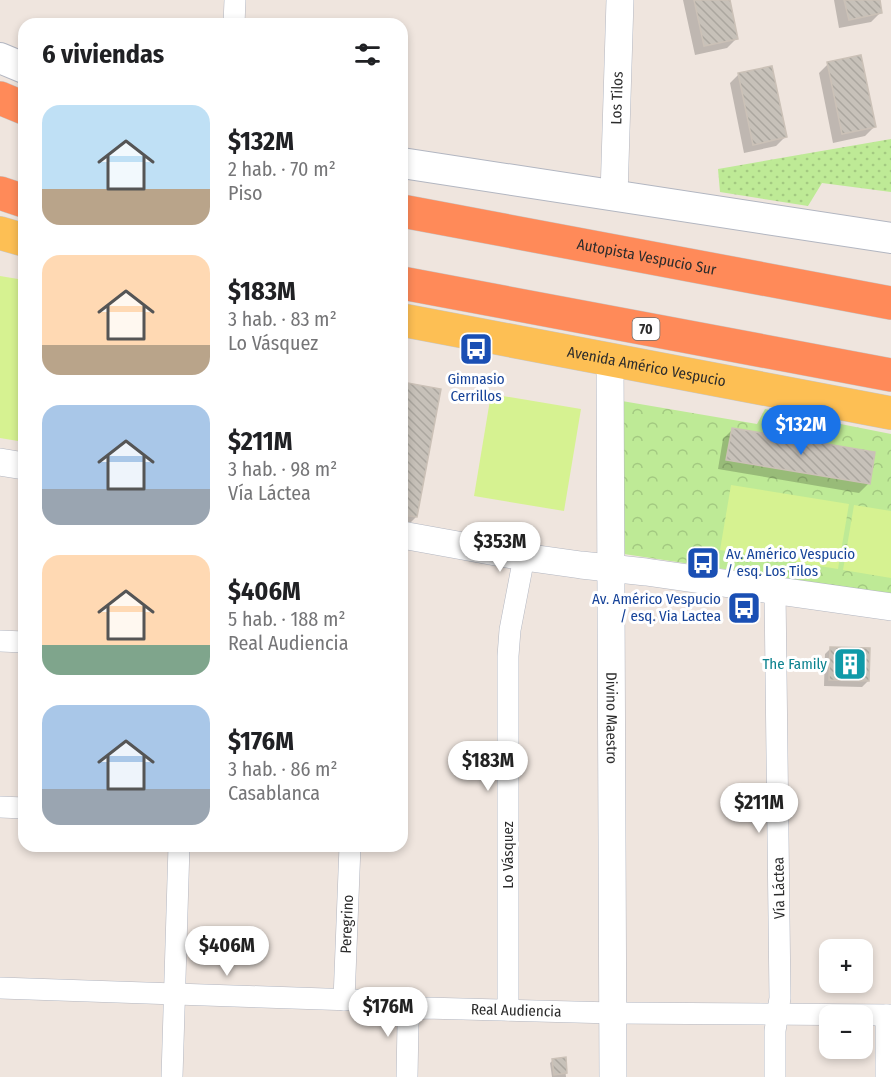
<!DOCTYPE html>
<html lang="es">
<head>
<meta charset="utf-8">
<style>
	:root { --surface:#fff; --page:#f2f2f2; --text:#202124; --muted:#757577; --accent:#1a73e8 }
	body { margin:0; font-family:"Fira Sans Condensed",sans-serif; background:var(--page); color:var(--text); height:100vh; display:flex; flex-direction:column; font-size:22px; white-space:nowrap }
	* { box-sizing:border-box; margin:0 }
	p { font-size:20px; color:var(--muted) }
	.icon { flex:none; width:33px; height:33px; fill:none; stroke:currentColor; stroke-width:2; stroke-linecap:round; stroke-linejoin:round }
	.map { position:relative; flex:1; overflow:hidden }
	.panel { position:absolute; left:18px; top:18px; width:390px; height:834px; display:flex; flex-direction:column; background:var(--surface); border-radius:18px; box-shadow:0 3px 9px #0003 }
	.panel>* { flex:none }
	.tools { position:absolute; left:819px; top:939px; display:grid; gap:12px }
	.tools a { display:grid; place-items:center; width:54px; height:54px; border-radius:12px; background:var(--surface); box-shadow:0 3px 9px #0003; font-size:30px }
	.price { position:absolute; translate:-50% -51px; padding:0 14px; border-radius:21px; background:#fff; color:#222; font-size:20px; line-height:39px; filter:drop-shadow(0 2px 3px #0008) }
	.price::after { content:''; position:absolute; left:50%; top:36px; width:18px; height:14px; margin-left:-9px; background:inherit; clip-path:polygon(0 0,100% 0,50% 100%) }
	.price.selected { background:var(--accent); color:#fff }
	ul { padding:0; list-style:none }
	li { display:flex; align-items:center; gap:18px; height:150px; padding:0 24px }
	li span { display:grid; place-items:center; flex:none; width:168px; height:120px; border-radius:18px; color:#555 }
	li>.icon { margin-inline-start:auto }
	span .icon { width:72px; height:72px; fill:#fffc; stroke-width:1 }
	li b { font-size:26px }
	h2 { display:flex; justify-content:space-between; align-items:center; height:72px; padding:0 24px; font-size:26px }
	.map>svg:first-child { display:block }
	.grass { fill:url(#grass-dots) }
	.park { fill:url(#park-crowns) }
	.pitch { fill:#d6f291 }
	.shadow { fill:#0003 }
	.building { fill:url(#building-back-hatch); stroke:#cbc1b7; stroke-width:1.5 }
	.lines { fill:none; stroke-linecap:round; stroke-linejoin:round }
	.minor-casing { stroke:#b2b6c1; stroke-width:22 }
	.tertiary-casing { stroke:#b2b6c1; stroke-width:28 }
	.secondary-casing { stroke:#b2b6c1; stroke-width:32 }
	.primary-casing { stroke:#c8c8c8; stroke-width:34 }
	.motorway-casing { stroke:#c8c8c8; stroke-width:34 }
	.minor { stroke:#fff; stroke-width:21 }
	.tertiary { stroke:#fff; stroke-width:27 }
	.secondary { stroke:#fff; stroke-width:30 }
	.primary { stroke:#fdbf54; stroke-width:33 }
	.motorway { stroke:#ff8a59; stroke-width:33 }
	.labels { text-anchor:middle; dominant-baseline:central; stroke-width:6; stroke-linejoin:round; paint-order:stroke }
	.shield { fill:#fff; stroke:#6b6b6b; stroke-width:1.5 }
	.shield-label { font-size:14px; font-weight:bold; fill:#2c2c2c }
	.street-label { font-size:15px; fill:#2c2c2c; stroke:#fff }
	.transit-label { font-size:15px; fill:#164399; stroke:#fff }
	.culture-label { font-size:15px; fill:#0d838f; stroke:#fff; text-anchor:end }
</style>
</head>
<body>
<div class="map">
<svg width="891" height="1077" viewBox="0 0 891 1077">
	<defs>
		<pattern id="grass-dots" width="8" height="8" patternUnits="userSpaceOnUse" patternTransform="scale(1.5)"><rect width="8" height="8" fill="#beea96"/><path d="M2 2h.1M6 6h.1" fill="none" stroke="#a3c981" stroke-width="1.8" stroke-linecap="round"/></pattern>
		<pattern id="park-crowns" width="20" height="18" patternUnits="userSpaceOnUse" patternTransform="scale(1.5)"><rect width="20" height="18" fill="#beea96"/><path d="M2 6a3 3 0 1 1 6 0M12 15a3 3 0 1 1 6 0" fill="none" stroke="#a3c981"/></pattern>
		<pattern id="building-back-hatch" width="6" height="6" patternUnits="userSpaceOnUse" patternTransform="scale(1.5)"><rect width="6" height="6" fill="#c7c1b9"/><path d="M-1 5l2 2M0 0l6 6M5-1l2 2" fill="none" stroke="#aba69f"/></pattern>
	</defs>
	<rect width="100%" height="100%" fill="#efe5de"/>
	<path class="grass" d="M891,139V192L822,183L808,206L720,192L718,169Z"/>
	<path class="park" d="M622,401L757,424L765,409L891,434V594L624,554Z"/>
	<path class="pitch" d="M0,276L24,280V442L0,438Z
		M491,394L581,409L564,511L474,496Z
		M731,485L849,504L838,569L720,550Z
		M854,505L891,511V578L843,570Z"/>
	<path class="shadow" d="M683,0H728L736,39L727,48L695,55Z
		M834,0H878L881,12L871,22L839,28Z
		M828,64L875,126L865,136L833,143L819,73Z
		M739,74L785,137L776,146L744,153L730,83Z
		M402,383L416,517L404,529H402Z
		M732,430L868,484L859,493L718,469L723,439Z
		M831,648L868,681L862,687L824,686L825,654Z
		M564,1059L566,1077H552L550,1063L553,1060Z"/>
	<path class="building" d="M694,0H730L738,39L704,46Z
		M844,0H880L882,13L849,20Z
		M861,55L876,127L842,134L827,62Z
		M772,66L787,137L753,145L738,73Z
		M402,382L441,389L417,517L402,515Z
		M732,428L875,452L870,484L726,460Z
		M830,647L870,648L869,681L829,680Z
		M566,1057L567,1073L554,1075L552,1059Z"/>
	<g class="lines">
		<defs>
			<g id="minor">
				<path d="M234,24L235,0"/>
				<path d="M0,641L24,642"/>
				<path d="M0,807L24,808"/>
				<path d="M0,988L383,1001L399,1004L412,1012"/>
				<path id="s1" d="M344,1000L350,846"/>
				<path d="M508,1010V656L510,630L524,557"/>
				<path id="s2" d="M412,1012L418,1009L425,1008L613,1013L891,1015"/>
				<path d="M886,1015V1077"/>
				<path d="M172,1077L179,846"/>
				<path d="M407,1077L408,1024L409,1018L412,1012"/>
				<path d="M775,1077V1031L780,998L775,591"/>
			</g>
			<g id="tertiary">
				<path id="s3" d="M614,196L620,0"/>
				<path id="s4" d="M610,360L613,1077"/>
				<path d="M0,462L24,466"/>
				<path d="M402,535L524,557L581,565L646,572L891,607"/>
			</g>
			<path id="secondary" d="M0,58L24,68
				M402,163L891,238"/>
			<g id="primary">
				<path d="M0,233L24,240"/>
				<path id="s5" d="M402,320L891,413"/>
			</g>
			<g id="motorway">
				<path d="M0,98L24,108"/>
				<path d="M0,193L24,201"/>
				<path id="s6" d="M402,211L891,303"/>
				<path d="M402,283L891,375"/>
			</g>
		</defs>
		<use href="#minor" class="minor-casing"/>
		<use href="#tertiary" class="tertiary-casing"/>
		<use href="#secondary" class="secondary-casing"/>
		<use href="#primary" class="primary-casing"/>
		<use href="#motorway" class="motorway-casing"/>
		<use href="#minor" class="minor"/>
		<use href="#tertiary" class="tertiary"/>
		<use href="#secondary" class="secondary"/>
		<use href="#primary" class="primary"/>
		<use href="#motorway" class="motorway"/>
	</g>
	<defs>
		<symbol id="bus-square" viewBox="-11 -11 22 22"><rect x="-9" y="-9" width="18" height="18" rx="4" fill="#1a4fb4" stroke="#fff"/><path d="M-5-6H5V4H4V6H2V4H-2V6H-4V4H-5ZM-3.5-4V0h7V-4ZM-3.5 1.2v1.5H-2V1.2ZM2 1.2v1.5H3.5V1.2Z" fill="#fff"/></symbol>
		<symbol id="building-square" viewBox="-11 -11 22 22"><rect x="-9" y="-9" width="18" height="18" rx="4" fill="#0f9aa8" stroke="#fff"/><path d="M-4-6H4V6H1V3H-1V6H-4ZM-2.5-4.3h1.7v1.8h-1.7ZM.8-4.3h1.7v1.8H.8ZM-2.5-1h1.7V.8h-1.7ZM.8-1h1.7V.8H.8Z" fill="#fff"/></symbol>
	</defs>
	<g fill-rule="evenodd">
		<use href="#bus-square" x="457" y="330" width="38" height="38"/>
		<use href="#bus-square" x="684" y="544" width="38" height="38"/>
		<use href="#bus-square" x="725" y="589" width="38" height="38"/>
		<use href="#building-square" x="831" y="645" width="38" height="38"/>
	</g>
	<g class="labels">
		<rect class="shield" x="632.5" y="318" width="27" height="22" rx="4.5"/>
		<g class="shield-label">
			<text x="646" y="329">70</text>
		</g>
		<g class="street-label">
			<text stroke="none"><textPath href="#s3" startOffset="98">Los Tilos</textPath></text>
			<text stroke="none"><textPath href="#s6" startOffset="249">Autopista Vespucio Sur</textPath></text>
			<text stroke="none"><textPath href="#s5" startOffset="249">Avenida Américo Vespucio</textPath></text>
			<text stroke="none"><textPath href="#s4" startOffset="358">Divino Maestro</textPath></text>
			<text transform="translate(508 855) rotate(-90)">Lo Vásquez</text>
			<text transform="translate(779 888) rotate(-91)">Vía Láctea</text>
			<text stroke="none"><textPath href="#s1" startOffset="76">Peregrino</textPath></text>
			<text stroke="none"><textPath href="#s2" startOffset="105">Real Audiencia</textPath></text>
		</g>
		<g class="transit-label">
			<text x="476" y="379">Gimnasio<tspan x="476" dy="17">Cerrillos</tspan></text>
			<text x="726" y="554" text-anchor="start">Av. Américo Vespucio<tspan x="726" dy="17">/ esq. Los Tilos</tspan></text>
			<text x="721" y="599" text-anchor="end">Av. Américo Vespucio<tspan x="721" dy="17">/ esq. Via Lactea</tspan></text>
		</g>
		<g class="culture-label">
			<text x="827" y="664">The Family</text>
		</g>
	</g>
</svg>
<div class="tools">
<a>+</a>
<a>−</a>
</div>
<b class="price selected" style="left:801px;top:456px">$132M</b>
<b class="price" style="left:500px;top:573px">$353M</b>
<b class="price" style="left:488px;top:792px">$183M</b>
<b class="price" style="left:759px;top:834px">$211M</b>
<b class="price" style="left:227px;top:977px">$406M</b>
<b class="price" style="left:388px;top:1038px">$176M</b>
<section class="panel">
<h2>6 viviendas<svg class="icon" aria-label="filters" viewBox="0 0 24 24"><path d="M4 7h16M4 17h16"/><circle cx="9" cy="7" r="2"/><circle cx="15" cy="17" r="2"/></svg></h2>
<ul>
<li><span style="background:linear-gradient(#bfe0f5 70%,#b9a48a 0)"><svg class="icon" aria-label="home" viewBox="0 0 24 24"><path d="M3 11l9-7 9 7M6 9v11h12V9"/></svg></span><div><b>$132M</b><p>2 hab. · 70 m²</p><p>Piso</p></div></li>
<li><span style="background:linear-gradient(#ffd9b3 75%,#b9a48a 0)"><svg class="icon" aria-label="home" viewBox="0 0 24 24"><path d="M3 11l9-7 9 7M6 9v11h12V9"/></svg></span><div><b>$183M</b><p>3 hab. · 83 m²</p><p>Lo Vásquez</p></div></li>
<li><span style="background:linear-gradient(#a9c7e8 70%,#9aa5b1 0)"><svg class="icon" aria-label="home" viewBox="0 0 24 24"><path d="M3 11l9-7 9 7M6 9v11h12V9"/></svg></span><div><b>$211M</b><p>3 hab. · 98 m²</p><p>Vía Láctea</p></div></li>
<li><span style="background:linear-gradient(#ffd9b3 75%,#7fa58c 0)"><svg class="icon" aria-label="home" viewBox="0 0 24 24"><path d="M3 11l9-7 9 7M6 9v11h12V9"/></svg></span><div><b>$406M</b><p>5 hab. · 188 m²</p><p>Real Audiencia</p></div></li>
<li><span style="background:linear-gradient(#a9c7e8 70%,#9aa5b1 0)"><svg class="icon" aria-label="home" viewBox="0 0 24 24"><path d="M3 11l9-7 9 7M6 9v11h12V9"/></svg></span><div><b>$176M</b><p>3 hab. · 86 m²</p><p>Casablanca</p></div></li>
</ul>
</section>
</div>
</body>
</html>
